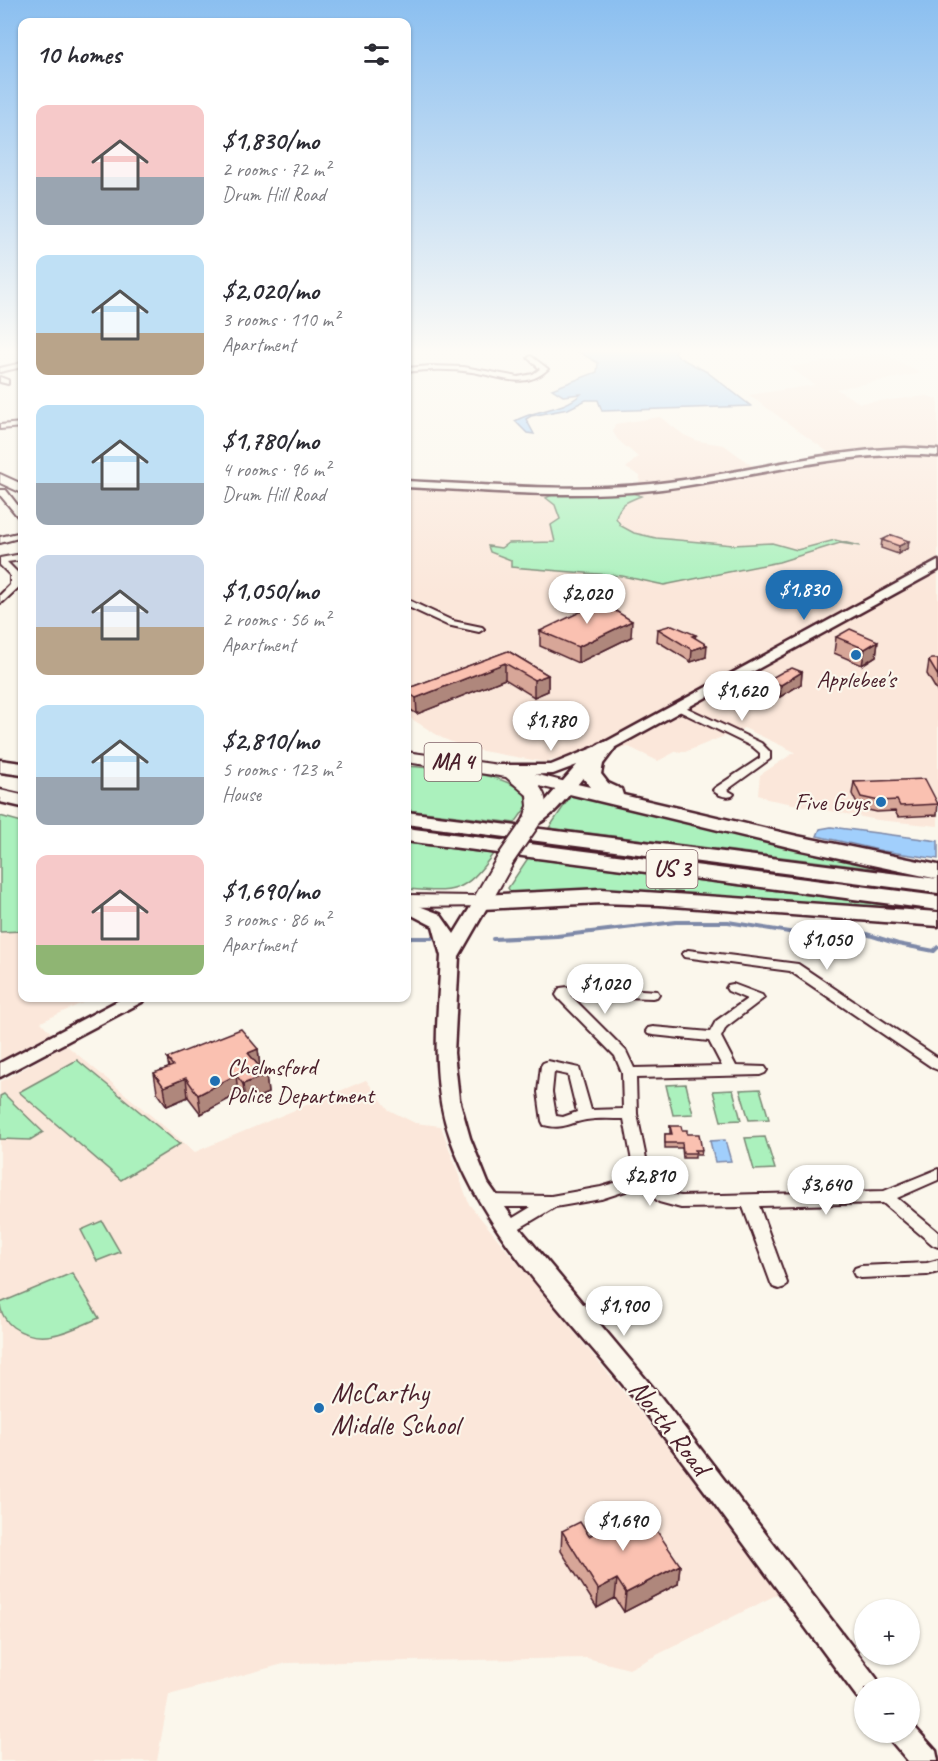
<!DOCTYPE html>
<html lang="en">
<head>
<meta charset="utf-8">
<style>
	:root { --surface:#fff; --page:#f7f7f7; --text:#2b2b33; --muted:#7c7c81; --accent:#1f6fb2 }
	body { margin:0; font-family:Caveat,sans-serif; background:var(--page); color:var(--text); height:100vh; display:flex; flex-direction:column; font-size:22px; white-space:nowrap }
	* { box-sizing:border-box; margin:0 }
	p { font-size:20px; color:var(--muted) }
	.icon { flex:none; width:33px; height:33px; fill:none; stroke:currentColor; stroke-width:2; stroke-linecap:round; stroke-linejoin:round }
	.map { position:relative; flex:1; overflow:hidden }
	.drawer { position:absolute; left:18px; top:18px; width:393px; height:984px; display:flex; flex-direction:column; background:var(--surface); border-radius:12px; box-shadow:0 2px 4px #0004 }
	.drawer>* { flex:none }
	.controls { position:absolute; left:854px; top:1599px; display:grid; gap:12px }
	.controls a { display:grid; place-items:center; width:66px; height:66px; border-radius:50%; background:var(--surface); box-shadow:0 2px 4px #0004; font-size:30px }
	.price { position:absolute; translate:-50% -51px; padding:0 14px; border-radius:21px; background:#fff; color:#222; font-size:20px; line-height:39px; filter:drop-shadow(0 2px 3px #0008) }
	.price::after { content:''; position:absolute; left:50%; top:36px; width:18px; height:14px; margin-left:-9px; background:inherit; clip-path:polygon(0 0,100% 0,50% 100%) }
	.price.on { background:var(--accent); color:#fff }
	ul { padding:0; list-style:none }
	li { display:flex; align-items:center; gap:18px; height:150px; padding:0 18px }
	li span { display:grid; place-items:center; flex:none; width:168px; height:120px; border-radius:12px; color:#555 }
	li>.icon { margin-inline-start:auto }
	span .icon { width:72px; height:72px; fill:#fffc; stroke-width:1 }
	li b { font-size:26px }
	h2 { display:flex; justify-content:space-between; align-items:center; height:72px; padding:0 18px; font-size:26px }
	.map>svg:first-child { display:block }
	.built { fill:#fbe7da }
	.green { fill:#abf1bd; stroke:#7a8874; stroke-width:1.5 }
	.water { fill:#a1cffc; stroke:#7e89a8; stroke-width:1.5 }
	.lines { fill:none; stroke-linecap:round; stroke-linejoin:round }
	.stream { stroke:#7e89a8; stroke-width:4 }
	.minor-casing { stroke:#4a1f2b; stroke-width:4 }
	.tertiary-casing { stroke:#4a1f2b; stroke-width:5 }
	.secondary-casing { stroke:#4a1f2b; stroke-width:5 }
	.primary-casing { stroke:#4a1f2b; stroke-width:4 }
	.motorway-casing { stroke:#4a1f2b; stroke-width:5 }
	.minor { fill:#fbf7ec; fill-rule:evenodd }
	.tertiary { fill:#fbf7ec; fill-rule:evenodd }
	.secondary { fill:#fbf7ec; fill-rule:evenodd }
	.primary { fill:#fbf7ec; fill-rule:evenodd }
	.motorway { fill:#fbf7ec; fill-rule:evenodd }
	.primary-bridge-casing { stroke:#4a1f2b; stroke-width:20; stroke-linecap:butt }
	.primary-bridge { stroke:#fbf7ec; stroke-width:16 }
	.wall { fill:#d7a698; stroke:#4a1f2b; stroke-width:1.5 }
	.shaded-wall { fill:#af877c; stroke:#4a1f2b; stroke-width:1.5 }
	.building { fill:#fac1b1; stroke:#4a1f2b; stroke-width:1.5 }
	.poi-dot { fill:#1f6fb2; stroke:#fbf7ec; stroke-width:2 }
	.labels { text-anchor:middle; dominant-baseline:central; stroke-width:4.5; stroke-linejoin:round; paint-order:stroke }
	.shield { fill:#fbf7ec; stroke:#7f6065; stroke-width:1.5 }
	.shield-label { font-size:22px; font-weight:bold; fill:#4a1f2b }
	.poi-label { font-size:24px; fill:#4a1f2b; stroke:#fbf7ec }
	.near-poi-label { font-size:28px; fill:#4a1f2b; stroke:#fbf7ec; text-anchor:start }
	.near-street-label { font-size:28px; fill:#4a1f2b; stroke:#fbf7ec }
</style>
</head>
<body>
<div class="map">
<svg width="938" height="1761" viewBox="0 0 938 1761">
	<rect width="100%" height="100%" fill="#fbf7ec"/>
	<filter id="ink" filterUnits="userSpaceOnUse"><feTurbulence type="fractalNoise" baseFrequency=".0167" numOctaves="2"/><feDisplacementMap in="SourceGraphic" scale="12" xChannelSelector="R" yChannelSelector="G"/><feConvolveMatrix kernelMatrix="1 2 1 2 8 2 1 2 1" color-interpolation-filters="sRGB"/></filter>
	<g filter="url(#ink)">
		<path class="built" d="M882,353L922,373L836,389L860,403L927,396L938,399V826L878,820L767,799L758,794L760,775L795,752L744,728L685,752H675L658,761L629,747L544,762L466,748L442,738L407,716L406,481L554,488L639,485L640,476L626,468L638,457L618,440L613,432L615,424L660,417L684,435L698,441L724,445L754,467L832,455L749,395L815,385L789,367Z
			M0,889L22,899V998H93L41,1022L51,1033L0,1060Z
			M66,1045L195,1152L366,1080L389,1110L415,1123L441,1126L469,1204L667,1445L778,1594L629,1669L587,1658L287,1663L169,1695L157,1761H0V1082Z"/>
		<path class="green" d="M633,493L641,496C628,501 620,503 616,518L621,526L634,533L656,538L733,545L772,543L797,550L835,540L860,546L840,543L779,562L664,585L622,576L511,567V560L490,552L488,546L501,548L508,543L555,542L551,525L560,519L555,505L546,498L552,495Z
			M407,766C437,769 505,771 525,794L527,806L515,823L407,810Z
			M572,794L767,842L910,871V873L549,828Z
			M0,816L22,822V931L0,932Z
			M406,843H407L493,854C464,894 454,893 407,889Z
			M528,858L938,912V914L644,892L511,893L508,888Z
			M77,1060L179,1144H180L121,1180L19,1092Z
			M686,1084L693,1114L673,1115L666,1085Z
			M760,1089L769,1119L749,1120L740,1090Z
			M733,1090L741,1120L721,1121L713,1091Z
			M4,1094L43,1132L30,1140L0,1139V1096Z
			M765,1137L775,1169L754,1170L745,1138Z
			M102,1221L120,1252L97,1261L81,1230Z
			M72,1273L99,1318C71,1330 41,1347 13,1327C6,1322 0,1312 0,1303Z"/>
		<path class="water" d="M574,349H677L675,353L678,357L707,372L751,406L602,411L598,400H586L568,409L531,416L526,419L534,434L527,433L515,421C535,409 563,411 581,394L563,396L552,389L597,372L598,363Z
			M831,827L938,841V859L883,851L817,836L820,829Z
			M725,1140L731,1161L715,1162L710,1141Z"/>
		<g class="lines">
			<path class="stream" d="M406,938H432
				M493,939L557,936L676,922H728L801,934L860,932L898,944L934,951L938,947"/>
			<defs>
				<path id="minor" d="M531,356L548,369C525,391 499,376 472,372C451,369 428,369 406,372V368L431,366L464,367L518,377L533,374L540,369L528,358Z
					M22,363V367L0,372V368Z
					M0,377L8,380V384L0,382Z
					M22,423V427L0,429V425Z
					M0,490H6L22,511V518H19L0,495Z
					M22,532V537L0,543V537Z
					M22,554V560L7,562L19,574L20,586L3,602L0,603V595L10,585V575L0,565V558Z
					M406,599L453,621L482,627L484,629L479,632L447,625L406,606Z
					M679,704L761,743L770,752V759L727,790L734,794L732,796C726,798 717,795 713,790L715,788L760,758V753L753,747L675,709L674,707L675,705Z
					M688,950L798,964L938,1058V1070L933,1068L790,971L684,957L682,954Z
					M733,984L762,995L764,998L726,1027L721,1037L736,1066L765,1067L767,1070L765,1073L760,1075L636,1078L637,1114L650,1178L669,1194L681,1196L884,1191L938,1169V1180L897,1198L938,1232V1247L933,1245L883,1203L759,1206L787,1283L785,1287L779,1289L773,1287L771,1283L743,1207L681,1208L659,1202L641,1186L601,1199L555,1207L513,1232L508,1234L503,1232L500,1228L503,1224L531,1207H490L485,1205L482,1201L485,1197L490,1195L551,1196L601,1187L635,1177L624,1119C612,1119 598,1118 586,1120C569,1123 562,1130 544,1125L542,1121L538,1092L541,1066L543,1063L548,1061L579,1068L591,1110L623,1109L622,1073L615,1056L558,998L556,995L560,988L576,986L657,991L659,994L657,997L652,998L570,995L626,1051L634,1068L722,1066L709,1041L653,1035L648,1034L646,1031L648,1028L653,1027L710,1032L716,1021L747,999L728,991L726,988L728,985ZM554,1072L568,1075L577,1112L563,1117L556,1116L552,1092Z
					M938,1260V1272L927,1275L861,1278L855,1276L853,1272L855,1268L861,1266L927,1263Z"/>
				<path id="tertiary" d="M905,448L938,450V456C842,448 748,480 653,490C571,499 488,491 406,487V481C488,485 570,492 652,484C737,475 819,451 905,448Z"/>
				<path id="secondary" d="M938,561V570L599,756L598,761C579,778 556,820 532,826L524,821L543,804L577,765L553,774L500,775L492,770L500,765H551L600,745Z
					M482,897L490,902L459,956L454,1053L459,1099L470,1138L488,1183L522,1231L660,1396L877,1679L880,1688H864V1700L857,1697C786,1602 717,1505 644,1411C577,1324 488,1245 451,1140C429,1080 438,1018 441,956L433,926L406,912V901L440,914L454,934L476,898Z
					M123,998H145L142,1002L0,1077V1063Z
					M909,1721L936,1751L938,1761H908L892,1742L888,1732H909Z"/>
				<path id="primary" d="M0,474L22,484V493L0,483Z
					M406,752L499,765L570,783L573,787L564,792L539,786C548,798 547,807 541,821L532,827L523,821L528,806L527,795L506,777L406,762Z
					M505,854L515,860L489,906L406,907V895L475,896L498,856Z"/>
				<path id="motorway" d="M605,742L612,744L615,748L603,764L601,774L608,783L621,789L623,795L797,836L938,865V879L797,849L557,791L554,787L557,783L564,781L590,787L581,775C583,761 591,746 605,742Z
					M0,760L22,763V775L0,772Z
					M0,790L22,795V807L0,802Z
					M406,812L938,879V893L406,824Z
					M406,828L938,896V910L406,841Z
					M601,889L938,912V926L659,905L601,903L482,909L474,907L471,902L474,897L482,895Z"/>
			</defs>
			<use href="#minor" class="minor-casing"/>
			<use href="#tertiary" class="tertiary-casing"/>
			<use href="#secondary" class="secondary-casing"/>
			<use href="#primary" class="primary-casing"/>
			<use href="#motorway" class="motorway-casing"/>
			<use href="#minor" class="minor"/>
			<use href="#tertiary" class="tertiary"/>
			<use href="#secondary" class="secondary"/>
			<use href="#primary" class="primary"/>
			<use href="#motorway" class="motorway"/>
			<defs>
				<path id="primary-bridge" d="M505,860L532,821"/>
			</defs>
			<use href="#primary-bridge" class="primary-bridge-casing"/>
			<use href="#primary-bridge" class="primary-bridge"/>
		</g>
		<path class="wall" d="M882,540L908,548L898,554L881,548Z
			M658,629L696,635L695,638L706,657L691,662L657,641Z
			M540,631L631,637L578,663L540,646Z
			M836,637L878,641L876,656L862,665L834,653Z
			M508,651L548,675V691L534,697L505,679L417,714L406,707V689Z
			M938,659V693L927,674L929,661Z
			M802,672L801,684L780,697L767,692L768,680Z
			M854,782L938,803L937,815L898,817L895,811L877,812L859,808L852,794Z
			M258,1049L260,1067L266,1075L268,1093L245,1103L238,1094L201,1114L188,1097L167,1106L157,1092L154,1073L169,1068L167,1058Z
			M670,1126L682,1130L687,1134L702,1150L701,1155H695V1158H683L682,1148H665V1134H670Z
			M562,1531L589,1536L680,1565L678,1584L624,1612L615,1598L597,1608L561,1551Z"/>
		<path class="shaded-wall" d="M909,541L908,548L898,554L899,546Z
			M632,621L631,637L578,663V647Z
			M878,641L876,656L862,665L865,649Z
			M707,645L706,657L691,662L692,650Z
			M505,663V679L417,714L416,698Z
			M802,672L801,684L780,697L781,685Z
			M548,675V691L534,697V680Z
			M258,1049L260,1068L248,1053Z
			M236,1075L238,1094L201,1114L198,1095Z
			M266,1075L268,1093L245,1103L243,1084Z
			M186,1078L188,1097L167,1106L164,1087Z
			M680,1565L678,1584L624,1612L626,1593Z
			M617,1579L615,1598L597,1608L598,1589Z"/>
		<path class="building" d="M892,535L909,541L899,546L882,540Z
			M601,602L632,621L578,647L540,631Z
			M672,625L696,635L692,636L707,645L692,650L658,629Z
			M850,629L878,641L865,649L836,637Z
			M508,651L548,675L534,680L505,663L416,698L406,691V689Z
			M931,659H938V676L929,661Z
			M792,668L802,672L781,685L768,680L784,671Z
			M925,779L938,804L900,806L897,800L879,801L861,797L854,782Z
			M241,1029L258,1049L248,1053L266,1075L243,1084L236,1075L198,1095L186,1078L164,1087L154,1073L173,1066L167,1058Z
			M670,1126H681L682,1130H687V1134H699L702,1150H695L696,1153H683L682,1143H665V1134H672Z
			M642,1509L680,1565L626,1593L617,1579L598,1589L562,1531L580,1522L589,1536Z"/>
	</g>
	<linearGradient id="sky" x2="0" y2="1"><stop stop-color="#8bbff0"/><stop offset="0.59" stop-color="#fdfbf6"/><stop offset="1" stop-color="#fdfbf6" stop-opacity="0"/></linearGradient>
	<rect width="938" height="595" fill="url(#sky)"/>
	<g class="poi-dot">
		<circle cx="856" cy="655" r="6"/>
		<circle cx="881" cy="802" r="6"/>
		<circle cx="215" cy="1081" r="6"/>
		<circle cx="319" cy="1408" r="6"/>
	</g>
	<g class="labels">
		<g class="shield">
			<rect x="424.5" y="743" width="57" height="38" rx="4.5"/>
			<rect x="646.5" y="850" width="51" height="38" rx="4.5"/>
		</g>
		<g class="shield-label">
			<text x="453" y="762">MA 4</text>
			<text x="672" y="869">US 3</text>
		</g>
		<g class="poi-label">
			<text x="856" y="679">Applebee's</text>
			<text x="869" y="802" text-anchor="end">Five Guys</text>
			<text x="227" y="1067" text-anchor="start">Chelmsford<tspan x="227" dy="28">Police Department</tspan></text>
		</g>
		<g class="near-poi-label">
			<text x="331" y="1392">McCarthy<tspan x="331" dy="32">Middle School</tspan></text>
		</g>
		<g class="near-street-label">
			<text transform="translate(670 1427) rotate(52)">North Road</text>
		</g>
	</g>
</svg>
<div class="controls">
<a>+</a>
<a>−</a>
</div>
<b class="price on" style="left:804px;top:621px">$1,830</b>
<b class="price" style="left:587px;top:625px">$2,020</b>
<b class="price" style="left:742px;top:722px">$1,620</b>
<b class="price" style="left:551px;top:752px">$1,780</b>
<b class="price" style="left:827px;top:971px">$1,050</b>
<b class="price" style="left:605px;top:1015px">$1,020</b>
<b class="price" style="left:650px;top:1207px">$2,810</b>
<b class="price" style="left:826px;top:1216px">$3,640</b>
<b class="price" style="left:624px;top:1337px">$1,900</b>
<b class="price" style="left:623px;top:1552px">$1,690</b>
<section class="drawer">
<h2>10 homes<svg class="icon" aria-label="filters" viewBox="0 0 24 24"><path d="M4 7h16M4 17h16"/><circle cx="9" cy="7" r="2"/><circle cx="15" cy="17" r="2"/></svg></h2>
<ul>
<li><span style="background:linear-gradient(#f6c9c9 60%,#9aa5b1 0)"><svg class="icon" aria-label="home" viewBox="0 0 24 24"><path d="M3 11l9-7 9 7M6 9v11h12V9"/></svg></span><div><b>$1,830/mo</b><p>2 rooms · 72 m²</p><p>Drum Hill Road</p></div></li>
<li><span style="background:linear-gradient(#bfe0f5 65%,#b9a48a 0)"><svg class="icon" aria-label="home" viewBox="0 0 24 24"><path d="M3 11l9-7 9 7M6 9v11h12V9"/></svg></span><div><b>$2,020/mo</b><p>3 rooms · 110 m²</p><p>Apartment</p></div></li>
<li><span style="background:linear-gradient(#bfe0f5 65%,#9aa5b1 0)"><svg class="icon" aria-label="home" viewBox="0 0 24 24"><path d="M3 11l9-7 9 7M6 9v11h12V9"/></svg></span><div><b>$1,780/mo</b><p>4 rooms · 96 m²</p><p>Drum Hill Road</p></div></li>
<li><span style="background:linear-gradient(#c9d6e8 60%,#b9a48a 0)"><svg class="icon" aria-label="home" viewBox="0 0 24 24"><path d="M3 11l9-7 9 7M6 9v11h12V9"/></svg></span><div><b>$1,050/mo</b><p>2 rooms · 56 m²</p><p>Apartment</p></div></li>
<li><span style="background:linear-gradient(#bfe0f5 60%,#9aa5b1 0)"><svg class="icon" aria-label="home" viewBox="0 0 24 24"><path d="M3 11l9-7 9 7M6 9v11h12V9"/></svg></span><div><b>$2,810/mo</b><p>5 rooms · 123 m²</p><p>House</p></div></li>
<li><span style="background:linear-gradient(#f6c9c9 75%,#8fb573 0)"><svg class="icon" aria-label="home" viewBox="0 0 24 24"><path d="M3 11l9-7 9 7M6 9v11h12V9"/></svg></span><div><b>$1,690/mo</b><p>3 rooms · 86 m²</p><p>Apartment</p></div></li>
</ul>
</section>
</div>
</body>
</html>
